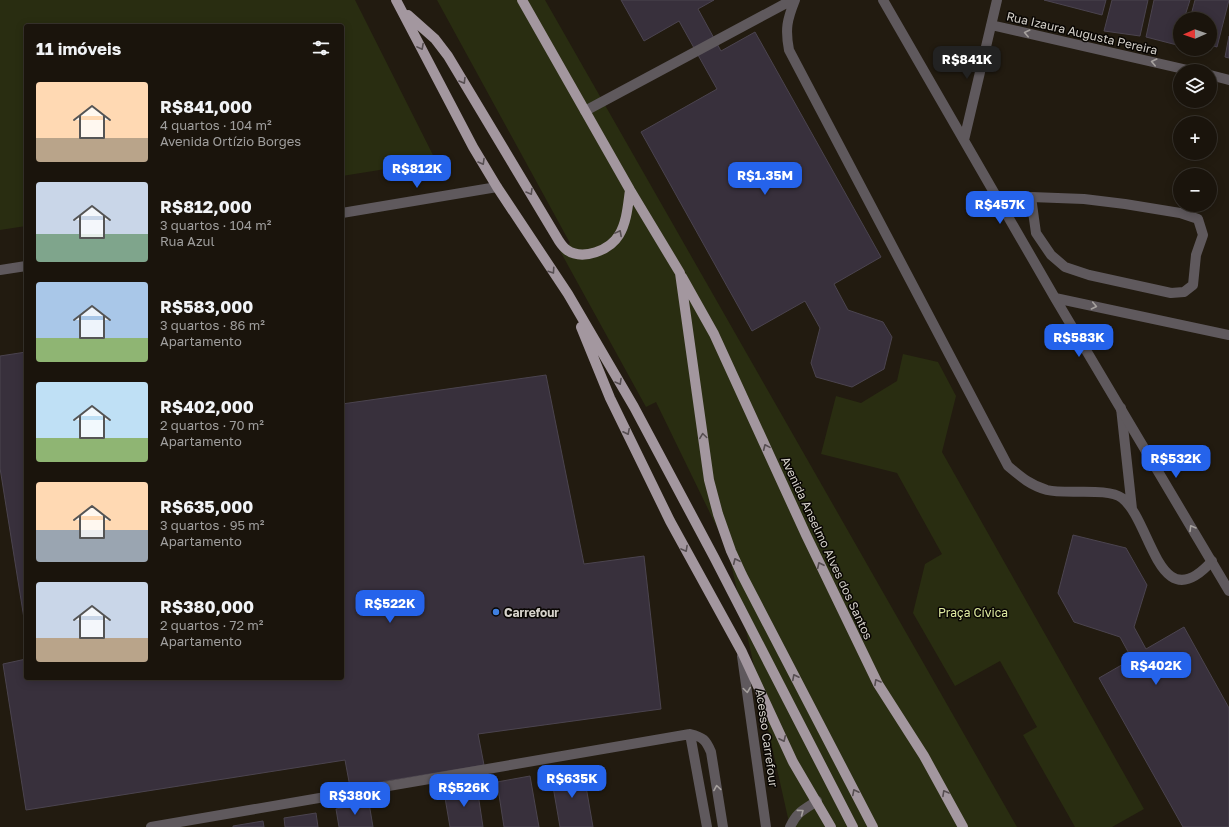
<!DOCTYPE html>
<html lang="pt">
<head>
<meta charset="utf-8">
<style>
	:root { --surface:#1a140c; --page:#231d15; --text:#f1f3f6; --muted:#9f9e9d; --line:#38332d; --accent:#2563eb }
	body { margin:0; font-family:"Golos Text",sans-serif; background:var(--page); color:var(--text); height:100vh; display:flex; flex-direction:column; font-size:15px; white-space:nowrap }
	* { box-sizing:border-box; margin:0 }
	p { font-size:13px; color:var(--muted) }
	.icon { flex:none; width:22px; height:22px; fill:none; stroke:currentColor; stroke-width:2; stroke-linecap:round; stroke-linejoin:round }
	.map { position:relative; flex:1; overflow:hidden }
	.drawer { position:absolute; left:24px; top:24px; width:320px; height:656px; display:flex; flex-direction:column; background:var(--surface); border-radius:4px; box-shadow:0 2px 10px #0003,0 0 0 1px var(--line) }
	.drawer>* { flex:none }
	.needle { width:26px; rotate:268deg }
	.controls { position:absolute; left:1173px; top:12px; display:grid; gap:8px }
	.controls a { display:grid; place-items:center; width:44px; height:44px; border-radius:50%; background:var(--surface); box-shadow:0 2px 10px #0003,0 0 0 1px var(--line); font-size:20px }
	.price { position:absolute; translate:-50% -34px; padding:0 9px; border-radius:8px; background:var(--accent); color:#fff; font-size:13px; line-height:26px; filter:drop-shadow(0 1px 2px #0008) }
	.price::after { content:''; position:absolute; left:50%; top:24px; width:12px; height:9px; margin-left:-6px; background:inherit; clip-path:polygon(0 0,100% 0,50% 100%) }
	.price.current { background:#222; color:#fff }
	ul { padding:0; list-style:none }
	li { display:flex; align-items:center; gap:12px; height:100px; padding:0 12px }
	li span { display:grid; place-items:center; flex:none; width:112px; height:80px; border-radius:4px; color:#555 }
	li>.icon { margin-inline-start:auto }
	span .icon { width:48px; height:48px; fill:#fffc; stroke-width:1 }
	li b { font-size:17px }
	h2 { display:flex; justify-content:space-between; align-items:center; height:48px; padding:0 12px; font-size:17px }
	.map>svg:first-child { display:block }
	.green { fill:#292d11 }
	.building { fill:#38303c; stroke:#4b444f }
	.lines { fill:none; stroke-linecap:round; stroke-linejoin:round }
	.service { stroke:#5f595d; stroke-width:10 }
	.minor { stroke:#5f595d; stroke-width:10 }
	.primary { stroke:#a3979f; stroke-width:10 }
	.oneway { stroke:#a6a19e }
	.oneway2 { stroke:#564e51 }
	.shop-dot { fill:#3f7fe0; stroke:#090603; stroke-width:1.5 }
	.labels { text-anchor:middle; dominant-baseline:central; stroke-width:3; stroke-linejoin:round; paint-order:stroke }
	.street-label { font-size:12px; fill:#d5d1ca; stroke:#090603 }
	.poi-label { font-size:12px; font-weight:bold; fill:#d5d1ca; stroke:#090603; text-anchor:start }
	.park-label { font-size:12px; fill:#deeaa0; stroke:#090603 }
</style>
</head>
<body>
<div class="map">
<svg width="1229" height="827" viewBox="0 0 1229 827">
	<rect width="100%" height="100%" fill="#221b10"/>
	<path class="green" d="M0,0H355L436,161L342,176V26H26V226L0,230Z
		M437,0H545L1017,827H790L728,550L656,402L646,407L559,249L570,243Z
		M903,354L938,362L956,396L942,452L1144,809L1112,827H1075L1023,735L1037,727L1000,661L955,686L913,613L925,564L942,554L897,473L821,454L836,396L861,403L897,381Z"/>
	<path class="building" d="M621,0H714L698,9L721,51L755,32L881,257L834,284L848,310L883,322L892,337L884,369L852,387L816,377L811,363L820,328L805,301L752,331L641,132L717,89L679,21L644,41Z
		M1044,0H1106L1102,15Z
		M1112,0H1148L1140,36L1104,31Z
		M1154,0H1190L1184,19H1180V35L1177,45L1146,37Z
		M1195,0H1229L1217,47L1210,45V19H1190Z
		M1229,36V58L1225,57Z
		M26,352V631L0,468V356Z
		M546,375L584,564L644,556L661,709L478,734L484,765L350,787L345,760L26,810L3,664L26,659V678H342V404Z
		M1073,535L1126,548L1147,585L1134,627L1146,649L1184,627L1229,708V827H1183L1099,678L1132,659L1120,637L1074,622L1058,593Z
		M583,769L593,827H560L551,775Z
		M530,776L539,827H504L497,782Z
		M477,787L483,827H450L444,792Z
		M369,803L373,827H339L336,809Z
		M316,813L318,827H285L284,818Z
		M263,821L264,827H233V826Z"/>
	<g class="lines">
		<path class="service" d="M795,0C787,20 785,29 789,50L1008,466C1021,477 1030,485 1047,490C1066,495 1107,487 1122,498C1152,521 1158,621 1212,561
			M585,111L792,0
			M999,201L1031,197L1084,199L1125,204L1180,213L1198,219L1203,235L1196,255L1193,285L1184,292L1171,293L1089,275L1065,267L1051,255L1036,233L1031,197
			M1121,408L1132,509
			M742,656L766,827
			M690,734L707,827
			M151,827L690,734C703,737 706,740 711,752L723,827
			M790,827C797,812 803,810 817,801"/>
		<path class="minor" d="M883,0L1055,298L1229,591
			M991,25L1192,71
			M1210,75L1229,80
			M964,140L997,0
			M342,213L497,187
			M0,270L26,266
			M1055,298L1229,335"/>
		<path class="primary" d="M396,0L473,147L497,187L568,294L634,407L714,557L853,827
			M522,0L630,190L680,273L709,480L718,514L731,551L742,575L873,827
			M408,15L435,39L448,56L559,241C561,244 564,248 567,250C583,261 610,250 619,235C627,222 628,204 630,190
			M682,277L714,334L806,535L878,684L924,756L963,827
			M581,327L610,398L670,521L742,652L793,762L831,827"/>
	</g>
	<defs><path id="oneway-chevron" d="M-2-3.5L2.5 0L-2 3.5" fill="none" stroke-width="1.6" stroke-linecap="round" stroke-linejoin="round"/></defs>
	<g class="oneway">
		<use href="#oneway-chevron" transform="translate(1027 33) rotate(-167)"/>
		<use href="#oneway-chevron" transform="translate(1154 62) rotate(-167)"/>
		<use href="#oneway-chevron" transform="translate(1094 306) rotate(12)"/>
		<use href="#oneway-chevron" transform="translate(1192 528) rotate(-121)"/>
		<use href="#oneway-chevron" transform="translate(747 690) rotate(82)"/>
		<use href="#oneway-chevron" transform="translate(717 788) rotate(-99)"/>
		<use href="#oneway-chevron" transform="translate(801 812) rotate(-37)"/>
	</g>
	<g class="oneway2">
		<use href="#oneway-chevron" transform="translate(421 47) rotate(62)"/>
		<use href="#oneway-chevron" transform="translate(463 81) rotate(59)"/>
		<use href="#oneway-chevron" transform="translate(482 162) rotate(60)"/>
		<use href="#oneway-chevron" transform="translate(530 192) rotate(59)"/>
		<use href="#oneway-chevron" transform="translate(619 233) rotate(-62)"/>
		<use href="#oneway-chevron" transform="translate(552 271) rotate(56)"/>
		<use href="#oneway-chevron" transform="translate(619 382) rotate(60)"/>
		<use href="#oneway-chevron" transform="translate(627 432) rotate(64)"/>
		<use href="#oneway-chevron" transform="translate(703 436) rotate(-98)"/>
		<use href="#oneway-chevron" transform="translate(766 447) rotate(-114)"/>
		<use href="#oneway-chevron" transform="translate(685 549) rotate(61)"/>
		<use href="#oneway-chevron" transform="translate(736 561) rotate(-115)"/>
		<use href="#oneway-chevron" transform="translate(820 565) rotate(-115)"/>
		<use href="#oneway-chevron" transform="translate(795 677) rotate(-117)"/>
		<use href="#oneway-chevron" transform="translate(877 682) rotate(-119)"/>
		<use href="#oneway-chevron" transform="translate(783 739) rotate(65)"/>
		<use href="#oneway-chevron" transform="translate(855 792) rotate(-117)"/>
		<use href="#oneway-chevron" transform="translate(945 793) rotate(-119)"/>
	</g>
	<circle class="shop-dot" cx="496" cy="612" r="4"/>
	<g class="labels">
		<g class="street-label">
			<text transform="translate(1082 33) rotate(13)">Rua Izaura Augusta Pereira</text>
			<text transform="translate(827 548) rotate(65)">Avenida Anselmo Alves dos Santos</text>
			<text transform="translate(767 738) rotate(82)">Acesso Carrefour</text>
		</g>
		<g class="poi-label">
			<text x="504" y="612">Carrefour</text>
		</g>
		<g class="park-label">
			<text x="973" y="612">Praça Cívica</text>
		</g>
	</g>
</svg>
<div class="controls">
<a><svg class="needle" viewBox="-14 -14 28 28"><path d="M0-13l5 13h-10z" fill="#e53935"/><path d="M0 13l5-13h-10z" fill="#9f9e9d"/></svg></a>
<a><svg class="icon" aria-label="layers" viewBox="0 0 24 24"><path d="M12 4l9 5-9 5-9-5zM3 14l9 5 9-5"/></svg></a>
<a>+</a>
<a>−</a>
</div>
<b class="price current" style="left:967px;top:80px">R$841K</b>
<b class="price" style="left:417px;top:189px">R$812K</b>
<b class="price" style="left:765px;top:196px">R$1.35M</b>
<b class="price" style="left:1000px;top:225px">R$457K</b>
<b class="price" style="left:1079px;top:358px">R$583K</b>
<b class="price" style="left:1176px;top:479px">R$532K</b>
<b class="price" style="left:390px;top:624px">R$522K</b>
<b class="price" style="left:1156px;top:686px">R$402K</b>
<b class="price" style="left:572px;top:799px">R$635K</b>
<b class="price" style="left:464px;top:808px">R$526K</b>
<b class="price" style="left:355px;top:816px">R$380K</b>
<section class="drawer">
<h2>11 imóveis<svg class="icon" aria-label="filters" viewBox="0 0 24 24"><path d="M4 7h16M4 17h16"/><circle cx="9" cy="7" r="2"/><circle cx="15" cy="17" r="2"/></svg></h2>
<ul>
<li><span style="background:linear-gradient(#ffd9b3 70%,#b9a48a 0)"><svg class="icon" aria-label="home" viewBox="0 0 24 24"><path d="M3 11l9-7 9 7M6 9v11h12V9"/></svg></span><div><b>R$841,000</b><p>4 quartos · 104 m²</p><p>Avenida Ortízio Borges</p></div></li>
<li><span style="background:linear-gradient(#c9d6e8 65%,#7fa58c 0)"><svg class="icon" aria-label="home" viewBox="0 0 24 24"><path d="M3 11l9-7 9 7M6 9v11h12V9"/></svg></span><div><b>R$812,000</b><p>3 quartos · 104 m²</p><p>Rua Azul</p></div></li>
<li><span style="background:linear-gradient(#a9c7e8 70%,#8fb573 0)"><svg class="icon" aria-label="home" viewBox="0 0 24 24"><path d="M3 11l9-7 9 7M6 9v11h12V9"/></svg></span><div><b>R$583,000</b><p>3 quartos · 86 m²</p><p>Apartamento</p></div></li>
<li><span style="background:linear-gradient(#bfe0f5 70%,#8fb573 0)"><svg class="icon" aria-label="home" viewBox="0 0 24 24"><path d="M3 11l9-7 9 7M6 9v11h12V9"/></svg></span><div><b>R$402,000</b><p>2 quartos · 70 m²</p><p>Apartamento</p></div></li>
<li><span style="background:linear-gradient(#ffd9b3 60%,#9aa5b1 0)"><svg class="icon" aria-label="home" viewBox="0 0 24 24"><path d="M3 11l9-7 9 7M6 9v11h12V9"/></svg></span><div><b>R$635,000</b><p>3 quartos · 95 m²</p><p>Apartamento</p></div></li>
<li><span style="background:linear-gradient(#c9d6e8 70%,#b9a48a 0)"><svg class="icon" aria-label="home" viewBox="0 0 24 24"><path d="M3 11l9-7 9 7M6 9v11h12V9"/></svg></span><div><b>R$380,000</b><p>2 quartos · 72 m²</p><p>Apartamento</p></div></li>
</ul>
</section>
</div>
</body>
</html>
